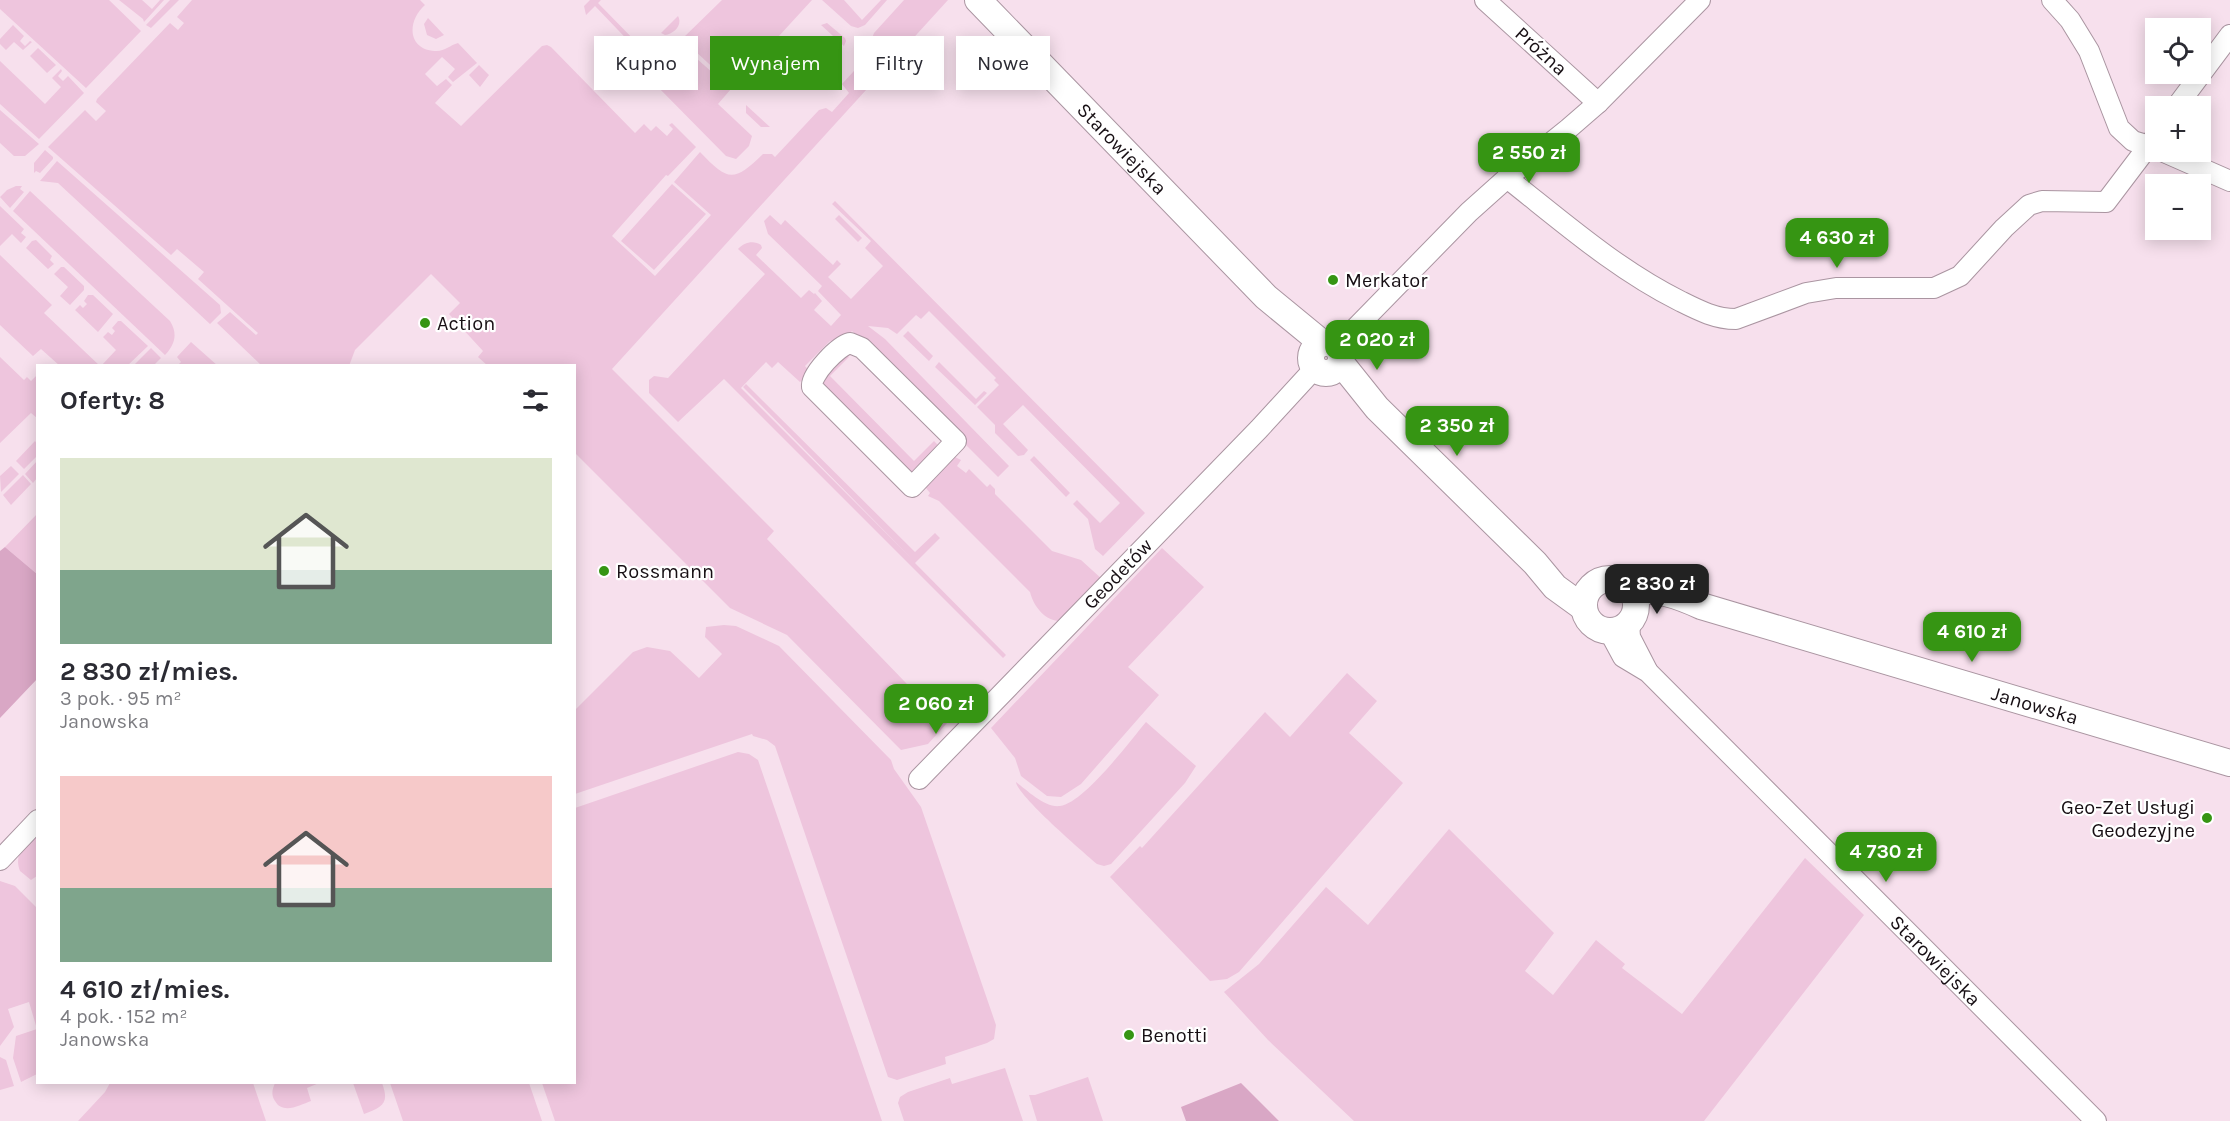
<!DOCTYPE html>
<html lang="pl">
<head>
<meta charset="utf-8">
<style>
	:root { --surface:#fff; --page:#f7f7f7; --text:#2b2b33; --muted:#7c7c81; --accent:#369513 }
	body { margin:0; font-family:Karla,sans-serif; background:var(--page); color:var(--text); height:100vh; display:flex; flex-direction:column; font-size:22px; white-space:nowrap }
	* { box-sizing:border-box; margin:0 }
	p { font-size:20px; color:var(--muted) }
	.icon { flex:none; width:33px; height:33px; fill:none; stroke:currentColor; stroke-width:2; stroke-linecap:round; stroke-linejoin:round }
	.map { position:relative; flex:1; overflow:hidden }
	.panel { position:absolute; left:36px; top:364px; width:540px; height:720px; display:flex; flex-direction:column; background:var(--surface); border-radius:0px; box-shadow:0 3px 15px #0003 }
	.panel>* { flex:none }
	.top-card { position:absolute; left:594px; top:36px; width:570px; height:54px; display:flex; gap:12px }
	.tools { position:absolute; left:2145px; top:18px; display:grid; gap:12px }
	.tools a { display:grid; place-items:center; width:66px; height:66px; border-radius:0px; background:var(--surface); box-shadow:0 3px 15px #0003; font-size:30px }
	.price { position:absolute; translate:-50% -51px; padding:0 14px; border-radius:12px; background:var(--accent); color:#fff; font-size:20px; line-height:39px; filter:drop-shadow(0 2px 3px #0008) }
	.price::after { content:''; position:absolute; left:50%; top:36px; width:18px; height:14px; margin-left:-9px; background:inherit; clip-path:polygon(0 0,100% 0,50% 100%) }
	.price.on { background:#222; color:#fff }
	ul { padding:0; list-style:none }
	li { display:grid; align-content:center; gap:12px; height:318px; padding:0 24px }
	li span { display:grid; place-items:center; height:186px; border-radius:0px; color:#555 }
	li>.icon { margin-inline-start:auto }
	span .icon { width:108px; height:108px; fill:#fffc; stroke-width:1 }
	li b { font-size:26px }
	h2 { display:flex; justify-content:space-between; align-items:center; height:72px; padding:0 24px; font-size:26px }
	.pill { padding:0 21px; border-radius:0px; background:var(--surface); box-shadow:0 3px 15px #0003; font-size:21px; line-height:54px }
	.pill.on { background:var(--accent); color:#fff }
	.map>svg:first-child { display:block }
	.green { fill:#eec5dd }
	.forest { fill:#d9a7c5 }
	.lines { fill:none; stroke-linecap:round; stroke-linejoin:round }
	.minor-casing { stroke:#aa95a1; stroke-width:22 }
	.major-casing { stroke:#aa95a1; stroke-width:28 }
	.minor { stroke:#fff; stroke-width:20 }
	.major { stroke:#fff; stroke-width:26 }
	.poi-dot { fill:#369513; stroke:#fff; stroke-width:2 }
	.labels { text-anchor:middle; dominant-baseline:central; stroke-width:4.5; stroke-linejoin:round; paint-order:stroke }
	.street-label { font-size:20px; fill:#170f14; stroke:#fff }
	.poi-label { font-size:20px; fill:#170f14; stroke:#fff; text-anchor:start }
</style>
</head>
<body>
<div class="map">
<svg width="2230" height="1121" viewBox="0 0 2230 1121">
	<rect width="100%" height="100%" fill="#f7e0ed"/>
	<path class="green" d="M0,0H109L141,31L86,88L0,9Z
		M119,0H142L152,9L160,0H164L144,22L143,19Z
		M170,0H179L151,28L146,25Z
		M192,0H420L425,5C407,21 407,49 435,51C444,52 450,45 458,43L477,63L453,82L448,77L455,69L442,57L425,74L437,86L446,79L452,85L435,103L461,126L542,46L547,45L551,47L635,133L644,124L651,131L656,126L667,136L673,129L669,125L672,123L696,147L668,176L666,175L612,236L655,276L711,215L674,182L700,152C728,181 733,183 763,154H772L775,157L819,110L826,108L832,112L849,93L842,84L875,48L871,41L874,33L904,0H948L612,369L774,531L767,539L934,712L942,703L947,702L958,711L928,744L901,750L787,635L730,608L575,453L574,366H488L478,357L483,351L449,314L460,303L431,274L355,350L349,366H262L217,323L230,312L256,335L258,333L198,279L204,272L177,249L171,255L48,147L85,110L96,121L106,111L96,102L97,99L170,23L178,30L184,23L177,17Z
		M590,0H601L598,3L643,49L652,41L654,44L653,50L640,63L632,62L640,53L595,6L586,15L584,6Z
		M722,0H812L733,86L682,39Z
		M822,0H844L862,20L881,0H887L865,25L858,28L851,26Z
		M678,16C683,25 674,34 665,35L661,33Z
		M428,18L444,35L436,39L427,35L424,24Z
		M827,23L845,38L846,41L844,46L821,25Z
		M13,25L24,36L20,41L25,46L30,41L32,42L23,50L14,42L6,50L0,44V39Z
		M678,42L731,89L718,104L752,136L749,146L736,159L726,156L653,82C648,65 667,53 678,42Z
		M38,48L56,65L47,73L30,56Z
		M0,61L45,104L61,87L52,78L61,69L62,71L58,76L63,81L68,76L84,93L39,139L0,104Z
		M479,65L489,75L480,87L469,75Z
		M746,105L770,127H761L746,113Z
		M0,110L39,144L25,156H14L0,143Z
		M45,150L53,157V159L40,173L36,171L34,173V163Z
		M57,161L220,305L221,313L210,324L58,183L40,181Z
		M672,184L706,214L654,270L621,241Z
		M16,186H22L20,189L24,192L10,208L0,197L7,190Z
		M30,191L170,321C178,334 175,344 165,355L13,211Z
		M835,201L1145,513L1103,556L1095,549L1088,519L1073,504L1077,500L1100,523L1120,503L1023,405L1003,424L1028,450L1024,455L1018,456L995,433V425L977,407L999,385L994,380L996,378L929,311L921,319L916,315L897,334L888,328L868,326L885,339L1009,466L998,477L852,331L836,347L830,341L805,366L810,372L800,382L778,362L772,368L766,362L741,388L912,559L743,387L746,384L915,552L935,533L940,538L915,563L1006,655L1003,658L724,379L678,422L649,393V380L654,376L668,378L765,274L738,249C744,242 754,240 761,245L762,248L756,255L801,298L809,290L814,294L815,293L822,301L814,310L831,326L841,315L818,291L822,286L768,234L764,221L770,215L781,225L785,220L833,265L837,260L841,264L828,277L851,299L883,266L865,248L871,241L832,204Z
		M0,206L24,229L21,233L26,237L21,243L12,234L0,246Z
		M839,215L862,238L858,242L835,219Z
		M36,240L52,256L50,260L54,264L48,269L26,248L32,241Z
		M0,255L52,305L44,313L100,366H60L41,349L33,356L0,325Z
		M61,267H64L84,286V290L70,305L60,296L68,287L54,274Z
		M88,295H93L113,314L98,332L75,310L80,305L83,308L87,304L84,301Z
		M118,321H121L148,346L127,366H101L116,350L103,337L108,332L112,335L115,331L112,328Z
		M908,331L933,356L929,361L903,336Z
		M191,342L218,366H177L181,362L177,357Z
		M151,348L161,358L153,366H133Z
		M844,352L849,357L830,376L914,461L934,441L941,448L913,475L820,389L818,379Z
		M0,357L24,380L27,377L31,381L38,374L37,418L31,413L0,443Z
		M939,362L976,399L984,391L987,393L975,405L935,367Z
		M35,441L37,444V456L24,469L16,461Z
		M1034,456L1070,493L1066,497L1030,460Z
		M955,457L961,460L957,466L966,473L969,469L987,487L990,484L995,489V494L1052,551L1081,560L1103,580L1064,621C1047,623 1034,608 1030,592L939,501L928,496L930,493L926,488L927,482L950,458Z
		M37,461V478L33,483L25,474Z
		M11,466L19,474L1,492L0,476Z
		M23,475L31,484L11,505L3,495Z
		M37,514V574L5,547Z
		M1162,548L1204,587L1128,667L1159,695L1081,784L1061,797L1047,796L1021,776L1015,758L991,728Z
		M724,625L736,626L779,646L891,760L894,769L921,807L996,1025L994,1039L987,1043L945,1057L946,1064L897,1080L888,1077L775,746L767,740L753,736L752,734L575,794V710L633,652L647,647L670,651L699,678L722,654L705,637L706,627Z
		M1347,673L1377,701L1349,733L1403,783L1239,972L1227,979L1210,981L1110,877L1140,846L1142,848L1265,712L1290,737Z
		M1146,722L1196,766L1185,783L1111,864L1104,866L1097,864C1083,852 1017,795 1016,782C1028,791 1045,808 1060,806C1084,803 1130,741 1146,722Z
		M738,752L749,754L758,760L882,1121H555L542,1083H574L575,808Z
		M1449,829L1554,933L1525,971L1553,995L1596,940L1625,964L1622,968L1682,1014L1805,858L1864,915L1704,1121H1354L1268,1040L1224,992L1259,964L1326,887L1368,925Z
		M37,830V876L31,880L20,871C13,853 26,843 37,830Z
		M0,881L15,886L37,908V1074L21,1082L13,1058L16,1036L37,1029L29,1002L8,1009L14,1027L0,1046Z
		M0,1057L6,1060L14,1086L0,1090Z
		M1005,1068L1023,1121H904L898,1103L900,1097L908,1092L950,1078L952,1084Z
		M1088,1077L1103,1121H1037L1029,1095H1035Z
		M110,1083H253L266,1121H78L105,1092Z
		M275,1083H319L307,1088L311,1101C300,1105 283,1115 275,1101C271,1095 272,1090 275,1083Z
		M353,1083H382C390,1104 382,1107 364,1114Z
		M390,1083H529L542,1121H403Z"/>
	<path class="forest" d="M5,547L37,574L38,678L0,718V551Z
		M1241,1083L1279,1121H1186L1181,1107Z"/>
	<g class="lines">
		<defs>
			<g id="minor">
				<path d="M1485,0L1598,103"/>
				<path d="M2052,0L2070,20L2089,51L2119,128L2133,141L2156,148"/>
				<path d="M2177,106L2230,35"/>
				<path d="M2164,152L2230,181"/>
				<path d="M1507,178C1563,222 1616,269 1680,301C1698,310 1715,319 1736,319L1806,293L1836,288H1934L1960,276L2004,228L2029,205L2042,201L2106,202L2156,136"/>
				<path d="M850,343L862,348L956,441L912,487L812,387C810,375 838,346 850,343Z"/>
				<path d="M1337,347L1469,212L1507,178L1568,129L1598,103L1700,0"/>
				<path d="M1629,623L1630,637L1647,670"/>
				<path id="s1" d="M1609,631L1623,657L1648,672L2096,1121"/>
				<path d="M919,779L1259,429L1315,368"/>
				<path d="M0,860L38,820"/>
			</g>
			<g id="major">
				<path id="s2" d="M978,0L1266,297L1322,343"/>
				<circle cx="1326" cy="358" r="15"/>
				<path d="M1341,363L1377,408L1535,563L1555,587L1584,608"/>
				<circle cx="1610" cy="605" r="26"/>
				<path id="s3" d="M1632,590C1660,590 1675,594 1701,606L2230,763"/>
			</g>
		</defs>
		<use href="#minor" class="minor-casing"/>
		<use href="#major" class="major-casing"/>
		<use href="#minor" class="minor"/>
		<use href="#major" class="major"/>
	</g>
	<g class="poi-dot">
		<circle cx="1333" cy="280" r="6"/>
		<circle cx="425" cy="323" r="6"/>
		<circle cx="604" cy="571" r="6"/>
		<circle cx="2207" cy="818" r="6"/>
		<circle cx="1129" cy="1035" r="6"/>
	</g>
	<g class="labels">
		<g class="street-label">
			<text transform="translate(1541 51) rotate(42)">Próżna</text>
			<text stroke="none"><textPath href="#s2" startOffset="207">Starowiejska</textPath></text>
			<text transform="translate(1118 574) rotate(-46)">Geodetów</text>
			<text stroke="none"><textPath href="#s3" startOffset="420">Janowska</textPath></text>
			<text stroke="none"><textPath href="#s1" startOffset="466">Starowiejska</textPath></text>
		</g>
		<g class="poi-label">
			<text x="1345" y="280">Merkator</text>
			<text x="437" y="323">Action</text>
			<text x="616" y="571">Rossmann</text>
			<text x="2195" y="807" text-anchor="end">Geo-Zet Usługi<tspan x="2195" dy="23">Geodezyjne</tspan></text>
			<text x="1141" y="1035">Benotti</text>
		</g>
	</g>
</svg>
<div class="tools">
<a><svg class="icon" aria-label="locate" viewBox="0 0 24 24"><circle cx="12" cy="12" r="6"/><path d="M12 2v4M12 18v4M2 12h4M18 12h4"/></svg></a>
<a>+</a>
<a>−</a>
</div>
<b class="price" style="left:1529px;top:184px">2 550 zł</b>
<b class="price" style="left:1837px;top:269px">4 630 zł</b>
<b class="price" style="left:1377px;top:371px">2 020 zł</b>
<b class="price" style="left:1457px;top:457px">2 350 zł</b>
<b class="price on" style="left:1657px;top:615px">2 830 zł</b>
<b class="price" style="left:1972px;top:663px">4 610 zł</b>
<b class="price" style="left:936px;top:735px">2 060 zł</b>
<b class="price" style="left:1886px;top:883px">4 730 zł</b>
<div class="top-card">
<a class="pill">Kupno</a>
<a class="pill on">Wynajem</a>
<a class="pill">Filtry</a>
<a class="pill">Nowe</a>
</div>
<section class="panel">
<h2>Oferty: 8<svg class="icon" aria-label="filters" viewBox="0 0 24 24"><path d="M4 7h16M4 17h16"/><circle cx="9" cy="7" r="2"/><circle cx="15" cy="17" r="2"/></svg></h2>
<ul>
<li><span style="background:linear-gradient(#dfe7d0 60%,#7fa58c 0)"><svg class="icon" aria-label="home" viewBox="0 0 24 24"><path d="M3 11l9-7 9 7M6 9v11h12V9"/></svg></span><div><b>2 830 zł/mies.</b><p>3 pok. · 95 m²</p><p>Janowska</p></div></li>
<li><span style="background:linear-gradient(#f6c9c9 60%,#7fa58c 0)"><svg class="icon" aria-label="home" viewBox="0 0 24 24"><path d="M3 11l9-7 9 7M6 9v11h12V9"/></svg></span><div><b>4 610 zł/mies.</b><p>4 pok. · 152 m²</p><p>Janowska</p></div></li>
</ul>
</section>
</div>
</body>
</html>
